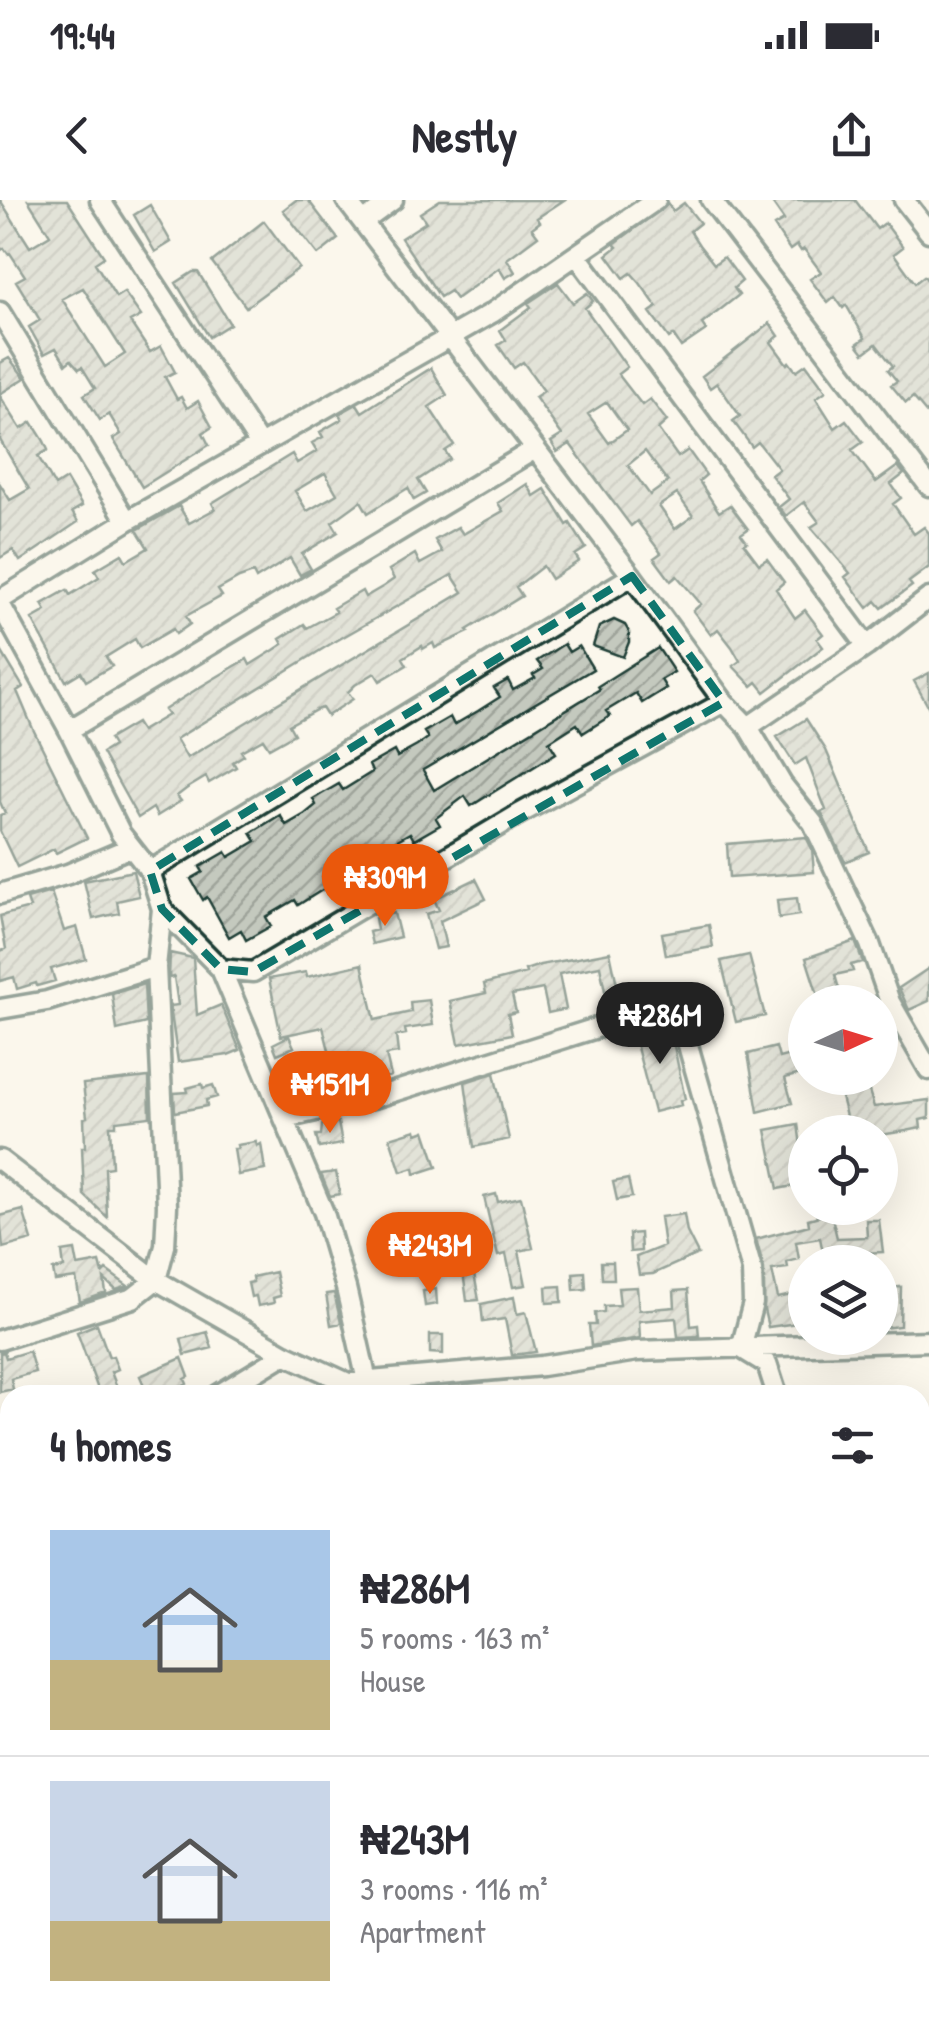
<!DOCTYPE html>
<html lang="en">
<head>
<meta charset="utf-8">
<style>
	:root { --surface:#fff; --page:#f2f2f3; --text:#2b2b33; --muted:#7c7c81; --line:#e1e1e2; --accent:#ea580c }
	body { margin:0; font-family:"Patrick Hand",sans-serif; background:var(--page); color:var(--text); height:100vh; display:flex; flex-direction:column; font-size:38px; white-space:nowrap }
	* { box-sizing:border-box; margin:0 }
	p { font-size:32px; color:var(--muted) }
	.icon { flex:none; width:55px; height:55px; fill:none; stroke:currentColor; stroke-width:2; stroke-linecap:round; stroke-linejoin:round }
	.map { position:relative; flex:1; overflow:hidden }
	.sheet { position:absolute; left:0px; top:1185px; width:930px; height:642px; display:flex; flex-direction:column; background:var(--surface); border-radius:30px 30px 0 0; box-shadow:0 10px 40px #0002 }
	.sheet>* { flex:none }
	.needle { width:65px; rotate:86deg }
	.tools { position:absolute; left:788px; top:785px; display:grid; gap:20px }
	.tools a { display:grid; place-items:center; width:110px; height:110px; border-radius:50%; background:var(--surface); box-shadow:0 10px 40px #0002; font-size:50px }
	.price { position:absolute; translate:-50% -85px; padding:0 22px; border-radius:35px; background:var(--accent); color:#fff; font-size:32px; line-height:65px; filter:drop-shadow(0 2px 5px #0008) }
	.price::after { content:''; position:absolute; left:50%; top:60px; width:30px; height:22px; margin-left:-15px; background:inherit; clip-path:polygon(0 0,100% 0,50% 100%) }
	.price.current { background:#222; color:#fff }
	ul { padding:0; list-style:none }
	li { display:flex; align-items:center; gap:30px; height:250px; padding:0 50px }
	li+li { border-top:2px solid var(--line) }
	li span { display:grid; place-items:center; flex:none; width:280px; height:200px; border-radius:0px; color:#555 }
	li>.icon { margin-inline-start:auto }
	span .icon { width:120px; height:120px; fill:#fffc; stroke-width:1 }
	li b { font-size:42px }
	h2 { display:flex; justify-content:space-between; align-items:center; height:120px; padding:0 50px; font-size:42px }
	.status { display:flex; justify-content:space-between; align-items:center; height:70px; padding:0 50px; background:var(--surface); direction:ltr }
	.status svg { height:28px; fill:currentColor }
	header { display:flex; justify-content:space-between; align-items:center; height:130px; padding:0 50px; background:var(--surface); font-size:45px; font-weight:700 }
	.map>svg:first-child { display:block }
	.building { fill:url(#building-hatch); stroke:#1f3d34; stroke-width:2.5; fill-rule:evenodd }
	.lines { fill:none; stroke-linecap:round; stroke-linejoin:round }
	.minor-casing { stroke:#1f3d34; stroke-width:25 }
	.minor { stroke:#fbf7ec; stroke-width:18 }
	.marked { fill:none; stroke:#0f766e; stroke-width:8; stroke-dasharray:20 12; stroke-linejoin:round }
</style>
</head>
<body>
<div class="status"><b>19:44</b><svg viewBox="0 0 49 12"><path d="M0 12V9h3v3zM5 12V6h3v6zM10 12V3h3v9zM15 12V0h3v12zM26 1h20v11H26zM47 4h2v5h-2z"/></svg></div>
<header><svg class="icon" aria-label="back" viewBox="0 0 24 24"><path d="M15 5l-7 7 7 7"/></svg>Nestly<svg class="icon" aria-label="share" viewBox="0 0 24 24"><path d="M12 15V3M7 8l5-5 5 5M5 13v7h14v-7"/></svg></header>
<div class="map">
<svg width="929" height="1826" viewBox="0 0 929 1826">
	<defs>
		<pattern id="building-hatch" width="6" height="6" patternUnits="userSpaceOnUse" patternTransform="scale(2.5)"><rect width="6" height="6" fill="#c4c9be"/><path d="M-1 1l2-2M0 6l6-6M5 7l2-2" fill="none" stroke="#9fa49b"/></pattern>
	</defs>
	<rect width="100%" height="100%" fill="#fbf7ec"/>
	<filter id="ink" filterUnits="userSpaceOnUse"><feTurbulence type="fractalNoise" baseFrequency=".01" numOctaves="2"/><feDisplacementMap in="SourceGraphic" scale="20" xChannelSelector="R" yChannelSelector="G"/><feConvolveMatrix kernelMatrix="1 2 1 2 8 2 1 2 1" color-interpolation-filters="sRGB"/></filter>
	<g filter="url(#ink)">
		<path class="building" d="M0,0L30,47L50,35L28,0H67L104,57L95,63L116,97L124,92L141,116L130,122L150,152L161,146L175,172L165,177L177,199L181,197L187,208L198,201L212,227L203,233L209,245L142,287L113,239L121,234L109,214L100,220L84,195L95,188L82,167L79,169L71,160L66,164L56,148L44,154L29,127L40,120L16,81L25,76L10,53L8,54L4,48L0,51ZM83,88L125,154L105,167L62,99Z
			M296,0H308L338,39L318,55L283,10Z
			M440,0H564L537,18L540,22L532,28L538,36L507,59L515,72L505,78L499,68L456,99L450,91L440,97L401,38L426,22L420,13Z
			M770,0H855L877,29L885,23L903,47L894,54L915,83L924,76L929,82V216L913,197L906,203L891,185L897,181L888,170L893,166L876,144L864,153L857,144L865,138L846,105L843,108L835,97L828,103L810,79L821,72L804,49L801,51L797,45L790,50L774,26L784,20Z
			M684,3L700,23L690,31L699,45L714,64L724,57L742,81L734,88L739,95L702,124L706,130L681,147L673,135L669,138L650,112L657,107L640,83L631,73L624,78L607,55L617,47L614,44L668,4L673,11Z
			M150,5L171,42L155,52L134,15Z
			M264,21L299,68L246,107L212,62Z
			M193,72H198L230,124L209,137L176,83Z
			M558,83L573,103L587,93L593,101L585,108L627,167L618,174L642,205L650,199L667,221L658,229L678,257L688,250L706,275L699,281L719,312L730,305L748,329L741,334L747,342L744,344L759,364L767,359L784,382L776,389L795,418L805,410L823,434L817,439L823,447L765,492L757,482L752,486L733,466L740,461L732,447L718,429L711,435L693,411L701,404L677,376L671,381L654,358L661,353L637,321L631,326L570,244L557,252L551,242L562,235L535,197L544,191L523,162L514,168L498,145L506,140L500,130L531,107L528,103ZM607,202L627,230L609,243L588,214ZM645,251L668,282L650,295L628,265ZM677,294L693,316L675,329L659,306Z
			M770,123L779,136L771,142L787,164L789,162L796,171L806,164L826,191L816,198L835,228L846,220L863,242L852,250L876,282L898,266L904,274L891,284L901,298L893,304L914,334L924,327L929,333V367L909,382L912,386L882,408L876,401L868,408L845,377L850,373L811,327L819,322L804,302L786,316L779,307L789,299L771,275L779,269L758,242L752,247L733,221L740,216L717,183L710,188L702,176Z
			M9,158L25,178L0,194V163Z
			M431,168L447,195L429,207L454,245L445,251L450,259L418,280L426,293L414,300L408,288L368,313L361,301L332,322L338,332L302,354L311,369L300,375L290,358L256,379L253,373L239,378L218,390L222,396L186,416L190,424L176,434L173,429L140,448L135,439L106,457L112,466L86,481L81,472L66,481L32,419L46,411L42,404L67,390L70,395L99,377L95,370L122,354L126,361L148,348L137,330L179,306L189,323L215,309L212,303L292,254L297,263L317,251L312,243L323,237L320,232L342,219L339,214L357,204L362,212ZM325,273L337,294L307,311L295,291Z
			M0,196L21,229L32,222L44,241L48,250L38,256L55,286L66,279L82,306L72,312L78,322L20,361L13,350L0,358V284L10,300L29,289L0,240Z
			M527,284L534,296L545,289L567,325L570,323L586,348L575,355L579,361L551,379L543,366L516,387L522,396L467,430L469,432L435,448L433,443L423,449L422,446L403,458L407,465L380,481L375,473L355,485L348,492L353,499L327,516L322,508L316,510L289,525L294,534L269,548L263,539L241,551L244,555L233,562L236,567L209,583L206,577L186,589L177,596L181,601L157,616L153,608L138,618L102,553L113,546L109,539L136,523L141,531L168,515L164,510L200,487L247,459L250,465L274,450L283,444L280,439L304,424L307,428L336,412L333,408L362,391L365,397L384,386L394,379L389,370L415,354L420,364L442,352L435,340L458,327L463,334L503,311L498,303ZM452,375L463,392L187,558L176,539L329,445Z
			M614,420L625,425L629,432V442L623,457L593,446L599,427Z
			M564,444L569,452L579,446L593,469L423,570L434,590L600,489L598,486L658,448L674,472L661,480L666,488L642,503L636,493L606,511L610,516L583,533L577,524L549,542L556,553L471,606L465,596L436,618L440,625L414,640L410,633L383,648L379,651L384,659L342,683L340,679L298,705L295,700L266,717L271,726L246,740L241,730L229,737L207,697L203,700L191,679L203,672L200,667L226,652L229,657L256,641L251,633L280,615L286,625L305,614L316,605L313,599L339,584L343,590L372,572L369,565L394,551L397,557L417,546L428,538L424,532L450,517L454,525L478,511L500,497L494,488L508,480L513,490L535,478L533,475L543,469L537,461Z
			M0,449L23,487L17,491L33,529L87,638L56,653L54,649L17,667L0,631V615L5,613L0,602Z
			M929,473V508L914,481Z
			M806,519L826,550L869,652L845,662L821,612L826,610L806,558L795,565L777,537Z
			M806,637L812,649L814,672L729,678L727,644Z
			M133,671L139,696L117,701L119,713L93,719L84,681Z
			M476,679L486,699L440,721L446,747L435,749L426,714L439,710L434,699Z
			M51,692L64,731L77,727L86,759L51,769L55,781L37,786L36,783L17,789L14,777L0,781V751L6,749L0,716L30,708L27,699Z
			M797,698L799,715L779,718L777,700Z
			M394,713L400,737L372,744L369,732L377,730L375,718Z
			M709,725L713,747L666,755L662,733Z
			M855,741L863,762L851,765L853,771L835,775L841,796L820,802L806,758Z
			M610,752L621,803L608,806L600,766L559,774L566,809L548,813L543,789L512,795L516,812L508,814L512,834L459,844L450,801L486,793L484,784L526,773L525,770L540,765Z
			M170,753L193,758L197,815L221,805L240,850L228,855L178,862L170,806L178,805L174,777L169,778Z
			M749,755L765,816L736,822L721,761Z
			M362,764L375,820L411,812L410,802L429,800L433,825L405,829L406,834L396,836L398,853L386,855L391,876L373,880L370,866L344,872L342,864L333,866L323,827L281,836L269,779L306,772L307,777Z
			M929,768V801L909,810L899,788Z
			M144,784L146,823L117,830L112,794Z
			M652,824L654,831L670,827L685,899L680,901L681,905L654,912L634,836L630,837L629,831Z
			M289,836L294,847L277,854L273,844Z
			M776,847L779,858L805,851V873L785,878L792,903L758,912L748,854Z
			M494,873L509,939L474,947L465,882Z
			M149,877L150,917L116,921V926H110L112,967L105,968L107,1017L84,995L82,947H85L84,918L87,917L83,884Z
			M836,878H865L874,907L929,900V918L920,920L921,928L906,931L880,935V932H850Z
			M202,884L203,888L213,885L217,897L206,900L207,906L175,912L174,893L188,892L187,888Z
			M338,922L342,944L319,948L316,935H321L322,925Z
			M798,924L805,975L796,977L798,985L778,989L766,930Z
			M416,930L417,934L425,931L437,967L415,974L414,968L401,972L390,938Z
			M256,942L257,946L261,944L265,970L238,975L234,949H238L237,945Z
			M336,972L340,994L330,996L321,974Z
			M628,979L632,997L617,1000L613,982Z
			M496,994L498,1002L521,997L533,1048L519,1051L526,1085L513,1087L506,1054L498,1056L484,997Z
			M23,1010L32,1040L3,1048L0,1016Z
			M831,1013L837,1038L867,1037L866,1020H879L883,1052L840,1054L841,1062H825L820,1038L796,1042L799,1059L787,1062L788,1068L772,1070L778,1098L805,1092V1122L768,1127L764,1110V1069L756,1039L809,1025L808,1019Z
			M684,1014L687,1032L698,1054L653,1074L639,1075L636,1057L664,1046L660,1017Z
			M460,1022L462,1049L449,1050L448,1023Z
			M640,1033L641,1051L630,1052L629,1034Z
			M75,1050L78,1066L100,1062L103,1073L106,1070L128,1086L116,1090L104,1079L106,1093L80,1102L76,1078L55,1081L53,1070L64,1068L62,1052Z
			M601,1062H613L614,1079H602Z
			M472,1063L479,1100L467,1101L462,1065Z
			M275,1072L280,1096L273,1098L274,1103L258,1106L256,1096L251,1097L248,1083L253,1082L252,1077Z
			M585,1072L586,1089L574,1090L573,1073Z
			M561,1086L562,1102L547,1103L546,1087Z
			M637,1087L639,1110L675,1107L674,1091L688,1090L691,1126L698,1125L699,1136L678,1137L676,1118L639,1121L640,1138L591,1146L589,1125H596L595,1113L604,1112V1106L620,1105L618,1088Z
			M901,1087L900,1126L882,1128L880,1089Z
			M436,1089L437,1104L425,1106L423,1091Z
			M334,1093L341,1123L331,1125L326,1094Z
			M514,1097L517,1114L526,1112L536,1152L512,1155L505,1119L483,1122L481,1104Z
			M97,1124L109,1157L113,1156L118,1169L111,1172L120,1195H100L77,1132Z
			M207,1132L212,1148L185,1155L181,1139Z
			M430,1135H443V1154L430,1153Z
			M29,1151L35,1172L11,1179L13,1189L0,1192V1153L4,1152L6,1158Z
			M182,1158L189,1177L185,1179L187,1184L166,1195H148L140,1176Z"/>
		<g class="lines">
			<defs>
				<path id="minor" d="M100,0L260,245
					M346,0L632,376L724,502L748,527L867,446L929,398
					M711,0L929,286
					M904,0L929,32
					M363,22L393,0
					M577,56L867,446
					M0,112L127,321
					M0,400L127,321L492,113L656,0
					M0,404L69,530L121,634L150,671L162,709L221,769L253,772L519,614L724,502
					M748,527L782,584L813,623L870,744L890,802L929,870
					M69,530L535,249
					M150,671L632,376
					M0,694L68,674L129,648
					M221,769L324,1013L346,1088L367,1181
					M0,809L47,801L156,767
					M285,918L377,897L676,803L752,1070L753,1103L741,1148L767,1164L777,1195
					M0,960L156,1080L285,1154L348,1183L366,1195
					M0,1140L133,1098L156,1080L165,1046L167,1006L156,767L162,709
					M348,1183L542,1166L637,1151L929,1141
					M218,1195L285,1154
					M0,1267L10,1265
					M920,1529L929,1533
					M920,1573L929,1581
					M0,1638L10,1653
					M920,1704L929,1703
					M107,1818L113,1826
					M451,1818V1826
					M494,1818L521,1826
					M760,1818L761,1826
					M155,1826V1818
					M642,1826V1818"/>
			</defs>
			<use href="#minor" class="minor-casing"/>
			<use href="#minor" class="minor"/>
		</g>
	</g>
	<path d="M0 0H929V1826H0ZM632,376L724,502L253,772L221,769L162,709L150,671Z" fill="#fbf7ec" fill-opacity=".55" fill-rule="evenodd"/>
	<path class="marked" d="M632,376L724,502L253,772L221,769L162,709L150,671Z"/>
</svg>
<div class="tools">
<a><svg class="needle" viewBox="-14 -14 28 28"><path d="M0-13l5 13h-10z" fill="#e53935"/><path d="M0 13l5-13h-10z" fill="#7c7c81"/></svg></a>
<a><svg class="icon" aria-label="locate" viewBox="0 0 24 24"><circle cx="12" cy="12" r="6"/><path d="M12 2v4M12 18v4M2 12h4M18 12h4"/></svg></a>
<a><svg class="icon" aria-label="layers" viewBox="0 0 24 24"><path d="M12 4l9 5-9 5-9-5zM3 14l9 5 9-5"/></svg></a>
</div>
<b class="price" style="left:385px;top:729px">₦309M</b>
<b class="price current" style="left:660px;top:867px">₦286M</b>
<b class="price" style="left:330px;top:936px">₦151M</b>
<b class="price" style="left:430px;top:1097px">₦243M</b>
<section class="sheet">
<h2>4 homes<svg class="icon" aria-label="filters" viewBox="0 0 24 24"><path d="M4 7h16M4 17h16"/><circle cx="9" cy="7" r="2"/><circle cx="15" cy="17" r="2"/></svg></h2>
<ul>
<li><span style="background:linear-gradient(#a9c7e8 65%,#c2b280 0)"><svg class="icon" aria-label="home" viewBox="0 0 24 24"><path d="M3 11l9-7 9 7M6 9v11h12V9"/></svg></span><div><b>₦286M</b><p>5 rooms · 163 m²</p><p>House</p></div></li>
<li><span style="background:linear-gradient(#c9d6e8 70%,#c2b280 0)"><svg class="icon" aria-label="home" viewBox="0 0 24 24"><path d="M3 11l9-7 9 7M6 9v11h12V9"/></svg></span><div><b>₦243M</b><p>3 rooms · 116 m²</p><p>Apartment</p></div></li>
</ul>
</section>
</div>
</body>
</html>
